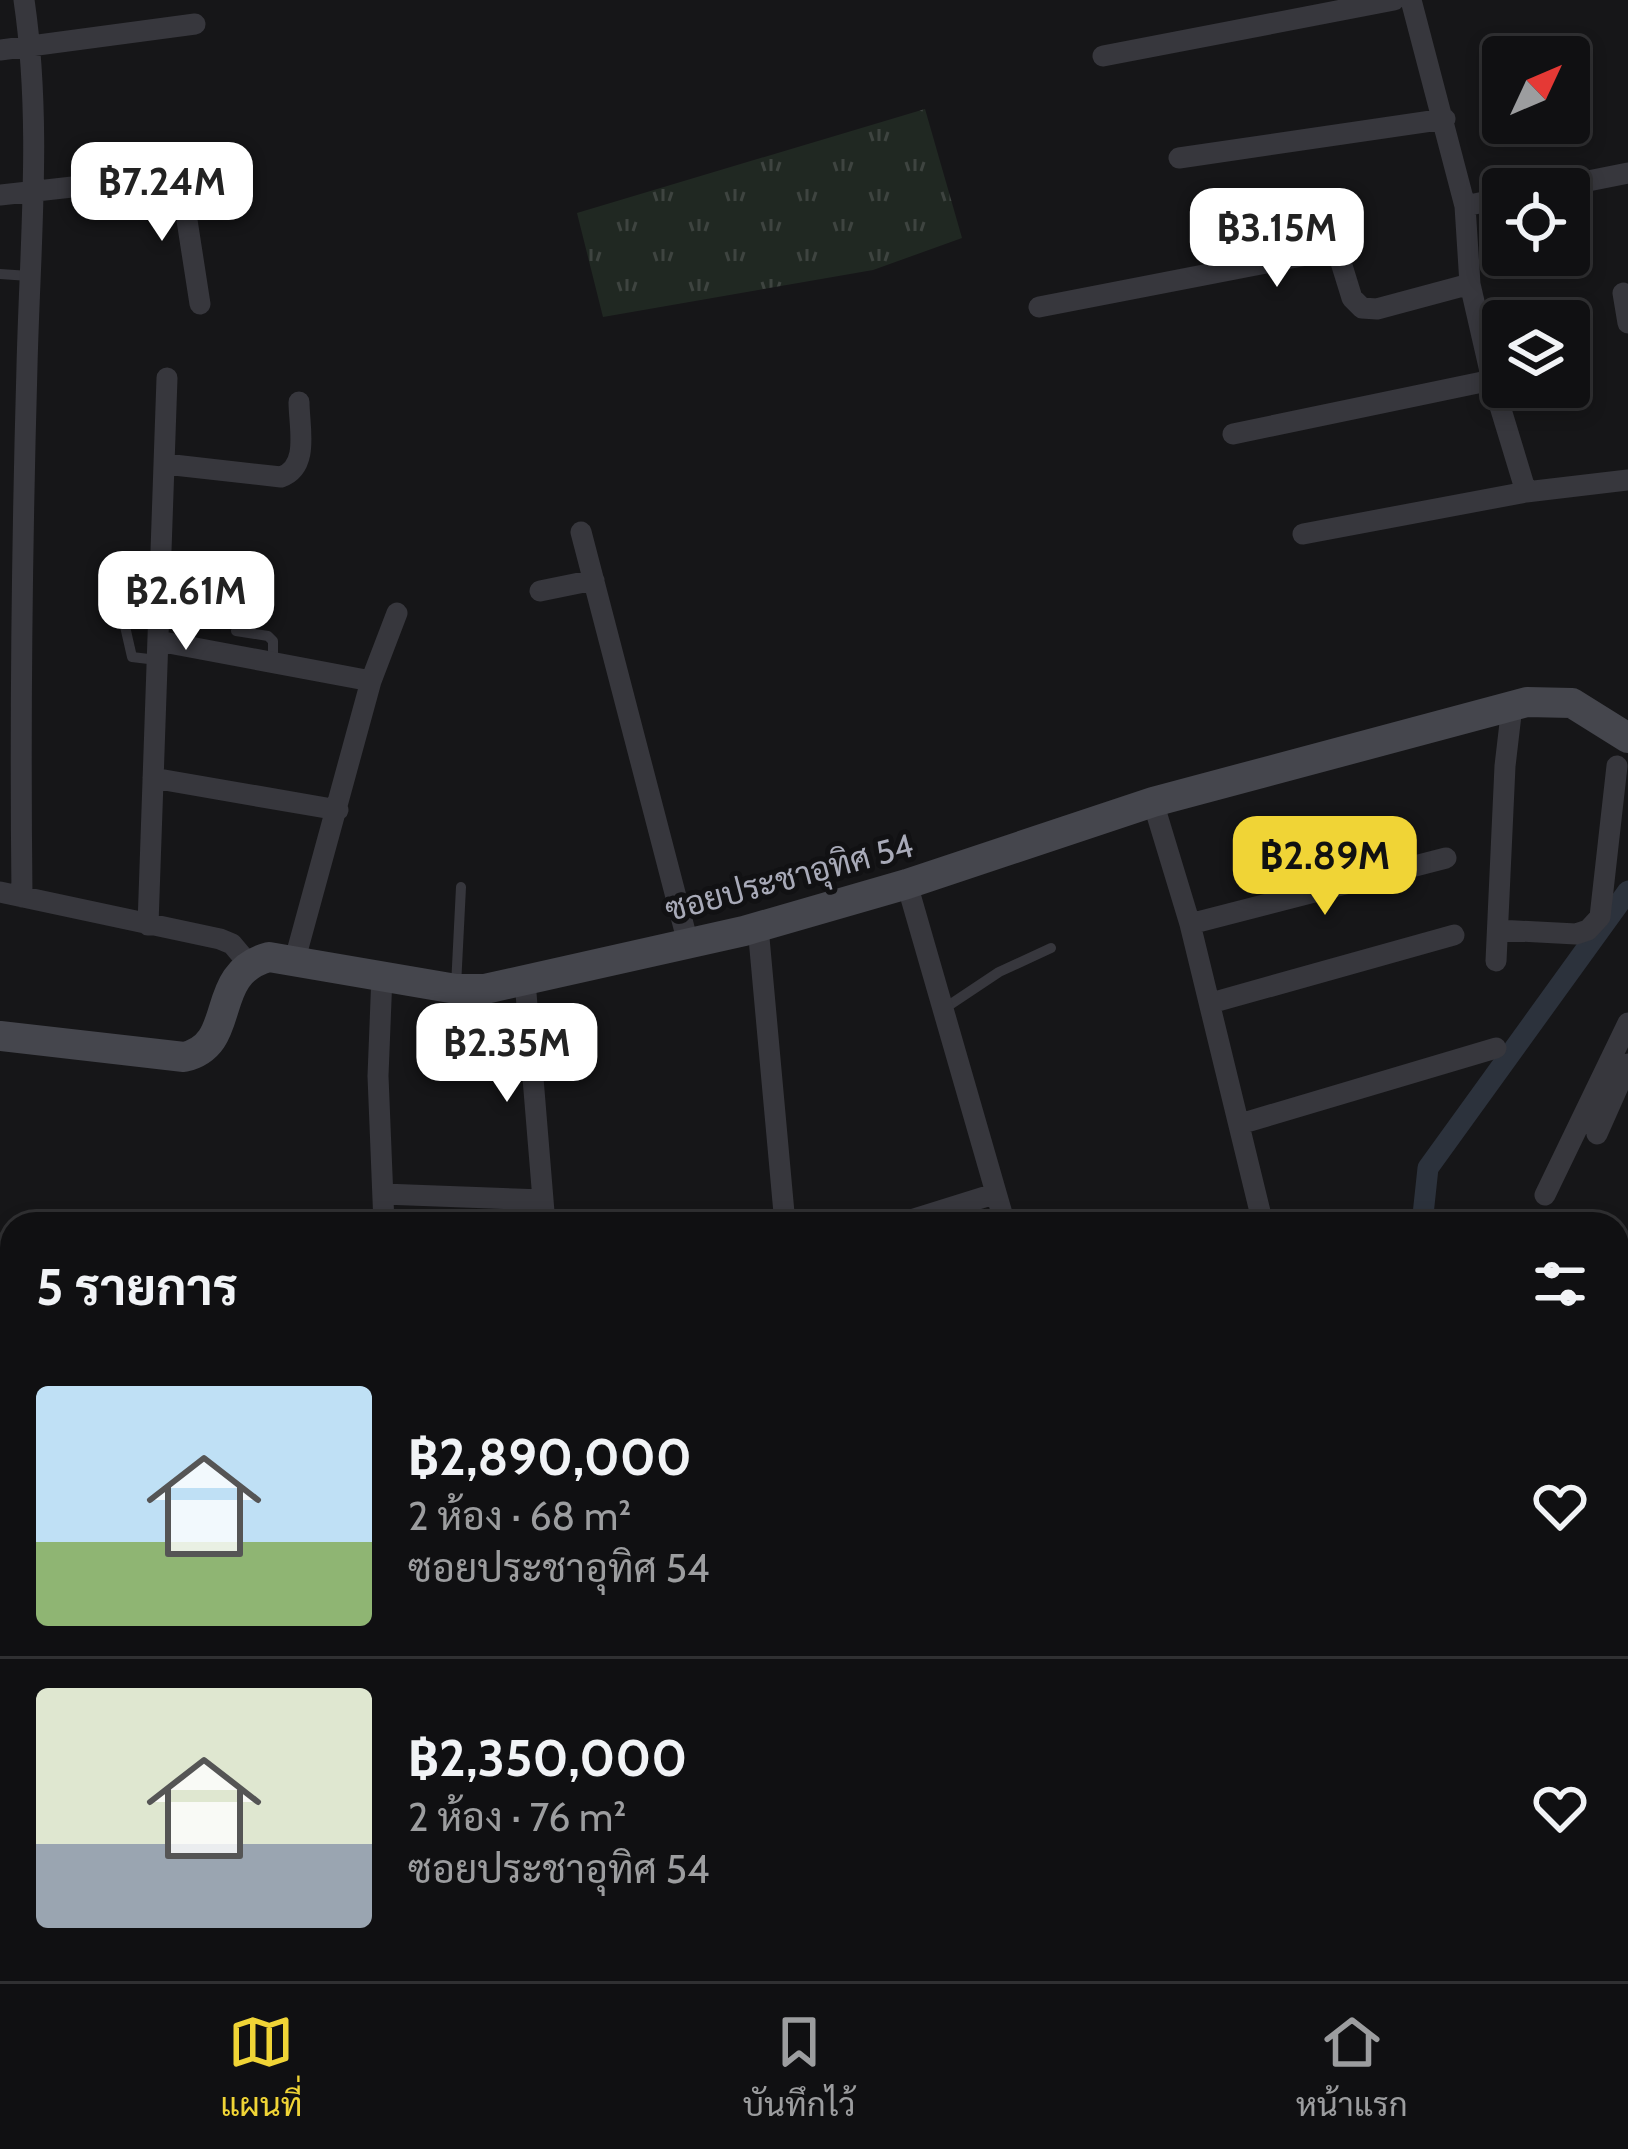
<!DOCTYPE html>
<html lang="th">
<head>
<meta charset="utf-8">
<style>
	:root { --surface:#101012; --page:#19191b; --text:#f1f3f6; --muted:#9c9d9f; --line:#303032; --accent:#f0d436 }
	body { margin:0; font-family:Cabin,Sarabun,sans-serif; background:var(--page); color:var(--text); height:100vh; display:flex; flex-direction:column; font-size:45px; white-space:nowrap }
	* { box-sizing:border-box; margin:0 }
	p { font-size:39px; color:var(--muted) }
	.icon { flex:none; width:66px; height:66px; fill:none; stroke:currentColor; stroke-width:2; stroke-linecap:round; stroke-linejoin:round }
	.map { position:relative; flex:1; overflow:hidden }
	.side { position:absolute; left:0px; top:1212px; width:1629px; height:771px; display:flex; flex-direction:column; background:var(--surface); border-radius:36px 36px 0 0; box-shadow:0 6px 18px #0003,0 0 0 3px var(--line) }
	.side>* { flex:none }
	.needle { width:78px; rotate:46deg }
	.fabs { position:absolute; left:1482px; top:36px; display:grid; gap:24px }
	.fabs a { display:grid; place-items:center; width:108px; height:108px; border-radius:12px; background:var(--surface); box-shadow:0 6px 18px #0003,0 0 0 3px var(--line); font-size:60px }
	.price { position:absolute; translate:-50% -102px; padding:0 27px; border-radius:24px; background:#fff; color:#222; font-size:39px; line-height:78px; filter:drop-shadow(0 3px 6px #0008) }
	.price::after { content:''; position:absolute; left:50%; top:72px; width:36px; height:27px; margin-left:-18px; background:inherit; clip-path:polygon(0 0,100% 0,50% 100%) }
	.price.active { background:var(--accent); color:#111 }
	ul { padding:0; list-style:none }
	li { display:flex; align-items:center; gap:36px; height:300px; padding:0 36px }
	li+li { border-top:3px solid var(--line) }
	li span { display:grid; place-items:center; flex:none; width:336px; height:240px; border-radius:12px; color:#555 }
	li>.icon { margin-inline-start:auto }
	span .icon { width:144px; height:144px; fill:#fffc; stroke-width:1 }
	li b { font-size:51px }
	h2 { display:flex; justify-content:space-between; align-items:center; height:144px; padding:0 36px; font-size:51px }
	.tabs { display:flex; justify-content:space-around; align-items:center; height:168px; border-top:3px solid var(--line); background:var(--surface); font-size:33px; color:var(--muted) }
	.tabs a { display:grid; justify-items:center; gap:6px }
	.tabs .active { color:var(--accent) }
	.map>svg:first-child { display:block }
	.grass { fill:url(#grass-tufts) }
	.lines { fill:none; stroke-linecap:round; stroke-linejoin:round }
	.canal { stroke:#2c323c; stroke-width:21 }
	.path { stroke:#3d3e44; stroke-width:3; stroke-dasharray:6 9; stroke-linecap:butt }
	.lane { stroke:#37373d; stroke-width:10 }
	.street { stroke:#37373d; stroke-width:21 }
	.secondary { stroke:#45464d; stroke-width:30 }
	.labels { text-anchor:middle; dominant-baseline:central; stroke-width:10; stroke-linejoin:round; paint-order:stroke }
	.street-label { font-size:33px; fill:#a8aab8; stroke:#111113 }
</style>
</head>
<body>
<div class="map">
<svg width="1628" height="1981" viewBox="0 0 1628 1981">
	<defs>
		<pattern id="grass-tufts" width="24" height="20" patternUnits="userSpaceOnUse" patternTransform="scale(3)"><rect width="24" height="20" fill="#202822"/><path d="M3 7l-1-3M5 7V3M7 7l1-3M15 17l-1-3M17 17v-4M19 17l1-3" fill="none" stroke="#3e4440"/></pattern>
	</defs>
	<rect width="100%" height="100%" fill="#161618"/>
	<path class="grass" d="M925,109L962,238L873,270L603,317L577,213Z"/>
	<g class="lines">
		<path class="canal" d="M1422,1224L1428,1168L1628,891
			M1617,1313H1628
			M0,1867L12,1860
			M1617,1892L1628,1894"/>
		<path class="path" d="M0,1857L12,1850"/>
		<path class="lane" d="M0,274L29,276
			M160,587L217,592
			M124,622L132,657L157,660
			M236,631L268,636L273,641V662
			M456,986L461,887
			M945,1008L999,972L1051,948"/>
		<path class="street" d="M1411,0L1465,206L1470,284L1492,380L1526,492
			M0,50L195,24
			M1103,56L1394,0
			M1179,158L1445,119
			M180,175L200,304
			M1548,189L1628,173
			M0,195L180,175L232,166
			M1465,206L1503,198
			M1623,293L1628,323
			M1039,307L1317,253L1339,256L1352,298L1362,308L1377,309L1470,284
			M1233,434L1492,380
			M165,464L281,477C310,467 299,427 299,402
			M581,532L688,943
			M1303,534L1526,492L1628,480
			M540,591L594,580
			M158,641L371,681
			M153,778L338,810
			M1153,802L1190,924L1263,1224
			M907,884L1005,1224
			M0,892L220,939L232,944L248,963
			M22,897C20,720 22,543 27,366C30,243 42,122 24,0
			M1190,924L1446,858
			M148,925L167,378
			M758,927L785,1224
			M1498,930L1576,934L1588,930L1600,917L1617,766
			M295,959L371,681L397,613
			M1496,961L1505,766L1512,706
			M382,975L378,1076L384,1224
			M525,981L545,1224
			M1211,1003L1454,935
			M1240,1124L1496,1048
			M1597,1134L1628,1064
			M383,1194L543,1200
			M1545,1195L1628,1023
			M898,1224L994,1194
			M0,1273L12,1274
			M0,1706L12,1820
			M1620,1878V1362
			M64,1971L68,1981
			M994,1971L997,1981
			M1549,1971L1592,1981
			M326,1981L347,1971
			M633,1981L654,1971
			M880,1981L882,1980
			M1365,1981L1366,1971"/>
		<path class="secondary" d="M0,1036L184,1057C240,1044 206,974 269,957L456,989H485L744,931L907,884L1153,802L1527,702L1572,703L1628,738"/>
	</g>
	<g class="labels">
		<g class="street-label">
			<text transform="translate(789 877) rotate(-15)">ซอยประชาอุทิศ 54</text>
		</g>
	</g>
</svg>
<div class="fabs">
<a><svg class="needle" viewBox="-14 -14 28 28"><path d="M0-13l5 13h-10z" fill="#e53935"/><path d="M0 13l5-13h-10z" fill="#9c9d9f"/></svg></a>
<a><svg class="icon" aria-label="locate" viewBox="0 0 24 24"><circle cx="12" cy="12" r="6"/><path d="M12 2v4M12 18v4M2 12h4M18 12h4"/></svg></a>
<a><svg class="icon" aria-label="layers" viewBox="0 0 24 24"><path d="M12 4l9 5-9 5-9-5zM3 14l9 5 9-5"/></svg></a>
</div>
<b class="price" style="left:162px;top:244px">฿7.24M</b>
<b class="price" style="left:1277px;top:290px">฿3.15M</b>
<b class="price" style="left:186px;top:653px">฿2.61M</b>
<b class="price active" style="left:1325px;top:918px">฿2.89M</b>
<b class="price" style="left:507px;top:1105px">฿2.35M</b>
<section class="side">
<h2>5 รายการ<svg class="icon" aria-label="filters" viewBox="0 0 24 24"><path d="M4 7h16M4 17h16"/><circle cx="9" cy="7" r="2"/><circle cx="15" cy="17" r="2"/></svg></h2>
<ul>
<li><span style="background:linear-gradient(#bfe0f5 65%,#8fb573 0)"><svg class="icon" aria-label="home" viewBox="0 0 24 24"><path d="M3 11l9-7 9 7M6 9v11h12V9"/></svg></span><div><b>฿2,890,000</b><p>2 ห้อง · 68 m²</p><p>ซอยประชาอุทิศ 54</p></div><svg class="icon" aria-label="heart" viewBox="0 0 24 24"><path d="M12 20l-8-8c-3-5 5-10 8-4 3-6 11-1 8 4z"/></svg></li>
<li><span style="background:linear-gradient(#dfe7d0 65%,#9aa5b1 0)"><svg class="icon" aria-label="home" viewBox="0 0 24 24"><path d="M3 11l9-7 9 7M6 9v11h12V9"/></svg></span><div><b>฿2,350,000</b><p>2 ห้อง · 76 m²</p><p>ซอยประชาอุทิศ 54</p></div><svg class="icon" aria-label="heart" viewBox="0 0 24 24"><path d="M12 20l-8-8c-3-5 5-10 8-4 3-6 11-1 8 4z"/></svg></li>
</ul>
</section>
</div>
<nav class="tabs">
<a class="active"><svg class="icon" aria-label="map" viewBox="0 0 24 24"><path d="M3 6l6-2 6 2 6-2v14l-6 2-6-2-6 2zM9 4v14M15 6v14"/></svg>แผนที่</a>
<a><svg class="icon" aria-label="saved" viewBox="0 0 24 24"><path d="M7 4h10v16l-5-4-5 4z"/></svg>บันทึกไว้</a>
<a><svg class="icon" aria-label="home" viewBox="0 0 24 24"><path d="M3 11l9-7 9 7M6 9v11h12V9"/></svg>หน้าแรก</a>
</nav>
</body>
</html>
